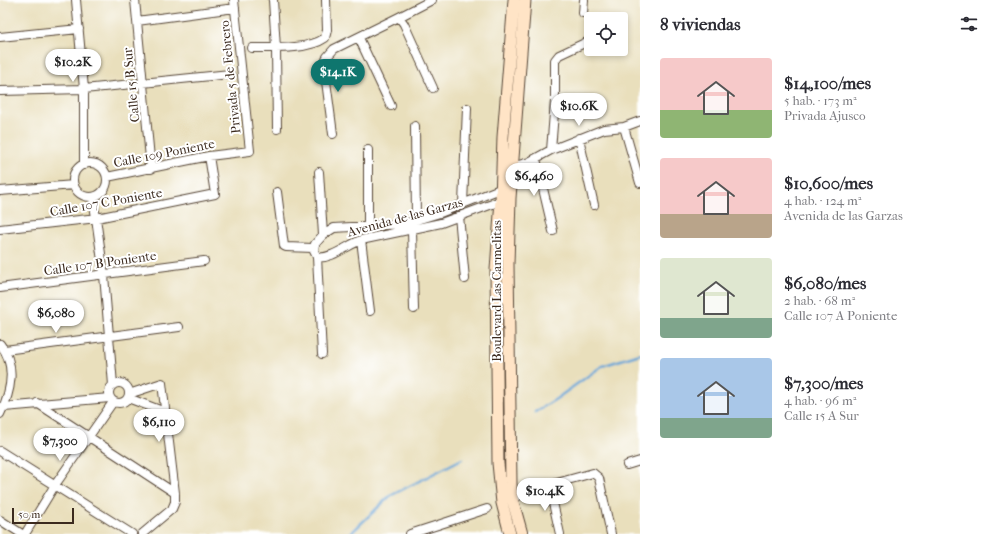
<!DOCTYPE html>
<html lang="es">
<head>
<meta charset="utf-8">
<style>
	:root { --surface:#fff; --page:#f7f7f7; --text:#2b2b33; --muted:#7c7c81; --accent:#0f766e }
	body { margin:0; font-family:"IM FELL French Canon",serif; background:var(--page); color:var(--text); height:100vh; display:flex; flex-direction:column; font-size:15px; white-space:nowrap }
	* { box-sizing:border-box; margin:0 }
	p { font-size:13px; color:var(--muted) }
	.icon { flex:none; width:22px; height:22px; fill:none; stroke:currentColor; stroke-width:2; stroke-linecap:round; stroke-linejoin:round }
	.map { position:relative; flex:1; overflow:hidden }
	.details { display:flex; flex-direction:column; background:var(--surface); width:360px }
	.details>* { flex:none }
	.controls { position:absolute; left:584px; top:12px; display:grid; gap:8px }
	.controls a { display:grid; place-items:center; width:44px; height:44px; border-radius:4px; background:var(--surface); box-shadow:0 2px 6px #0003; font-size:20px }
	.scale { position:absolute; left:12px; bottom:10px; width:62px; box-sizing:border-box; padding-left:4px; border:2px solid #3b2a1e; border-top:0; font-size:11px; line-height:14px; white-space:nowrap; color:#3b2a1e; -webkit-text-stroke:3px #fff; paint-order:stroke }
	.price { position:absolute; translate:-50% -34px; padding:0 9px; border-radius:14px; background:#fff; color:#222; font-size:13px; line-height:26px; filter:drop-shadow(0 1px 2px #0008) }
	.price::after { content:''; position:absolute; left:50%; top:24px; width:12px; height:9px; margin-left:-6px; background:inherit; clip-path:polygon(0 0,100% 0,50% 100%) }
	.price.active { background:var(--accent); color:#fff }
	ul { padding:0; list-style:none }
	li { display:flex; align-items:center; gap:12px; height:100px; padding:0 20px }
	li span { display:grid; place-items:center; flex:none; width:112px; height:80px; border-radius:4px; color:#555 }
	li>.icon { margin-inline-start:auto }
	span .icon { width:48px; height:48px; fill:#fffc; stroke-width:1 }
	li b { font-size:17px }
	h2 { display:flex; justify-content:space-between; align-items:center; height:48px; padding:0 20px; font-size:17px }
	main { display:flex; flex:1; min-height:0 }
	.map>svg:first-child { display:block }
	.lines { fill:none; stroke-linecap:round; stroke-linejoin:round }
	.stream { stroke:#66a5d8; stroke-width:2.5 }
	.minor-casing { stroke:#554536; stroke-width:10 }
	.secondary-casing { stroke:#554536; stroke-width:13 }
	.minor { stroke:#fff; stroke-width:8 }
	.secondary { stroke:#ffe4c6; stroke-width:11 }
	.labels { text-anchor:middle; dominant-baseline:central; stroke-width:4; stroke-linejoin:round; paint-order:stroke }
	.street-label { font-size:13px; fill:#3b2a1e; stroke:#fff }
</style>
</head>
<body>
<main>
<div class="map">
<svg width="640" height="534" viewBox="0 0 640 534">
	<rect width="100%" height="100%" fill="#fff"/>
	<filter id="ink" filterUnits="userSpaceOnUse"><feTurbulence type="fractalNoise" baseFrequency=".025" numOctaves="2"/><feDisplacementMap in="SourceGraphic" scale="8" xChannelSelector="R" yChannelSelector="G"/><feConvolveMatrix kernelMatrix="1 2 1 2 8 2 1 2 1" color-interpolation-filters="sRGB"/></filter>
	<filter id="wash" filterUnits="userSpaceOnUse"><feTurbulence type="fractalNoise" baseFrequency=".012" numOctaves="4" result="noise"/><feDisplacementMap in="SourceGraphic" scale="16" xChannelSelector="R" yChannelSelector="G"/><feGaussianBlur stdDeviation="0.9" result="paint"/><feColorMatrix in="noise" values="0 0 0 0 0 0 0 0 0 0 0 0 0 0 0 0 0 1.4 0 .05"/><feComposite in="paint" operator="in"/></filter>
	<g filter="url(#wash)">
		<rect width="100%" height="100%" fill="#e9dfbc"/>
		<g class="lines">
			<path class="stream" d="M535,412L556,399L602,366L640,354
				M350,534L390,496L462,459"/>
		</g>
	</g>
	<g filter="url(#ink)">
		<g class="lines">
			<defs>
				<path id="minor" d="M76,0L84,89V165
					M135,0L151,169
					M273,0L276,48L277,129
					M583,13L584,0
					M399,17L432,0
					M137,21L235,8
					M0,37L79,29
					M359,38L391,106
					M252,48C273,48 308,50 325,38L327,30L326,0
					M0,91L84,89L230,74
					M415,126L416,220
					M624,127L640,183
					M333,134L324,66L327,57L334,49L399,17L404,24L433,88
					M579,138L594,205
					M368,150V227
					M551,150L555,101V60L559,55L591,40
					M536,159L553,231
					M73 180a17 17 0 1 1 34 0a17 17 0 1 1-34 0Z
					M508,168L529,162L551,150L604,129L624,127L640,121
					M319,172L323,235
					M107,177L209,156L250,151L234,0
					M505,187L440,213L403,224L334,228L323,235L315,244L314,251L317,257C330,260 348,245 361,240L441,223L506,199
					M0,191L74,185
					M277,192L284,246L286,247L313,248
					M93,197L104,275L113,385
					M463,204L467,108
					M459,216L465,279
					M0,229L97,218L215,194L209,156
					M412,230L414,309
					M361,240L370,311
					M317,257L322,354
					M0,288L204,261
					M0,344C17,365 11,392 0,414
					M5,350L179,327
					M109 393a10 10 0 1 1 20 0a10 10 0 1 1-20 0Z
					M129,394L162,383L175,493V502L172,509L142,534
					M128,398L165,412
					M37,403L175,493
					M4,407L110,398
					M0,451L132,534
					M627,465L640,461
					M549,485L560,534
					M512,498L546,486L593,473L599,478L611,534
					M0,520L22,534
					M25,534L55,485L113,402
					M410,534L487,509"/>
				<path id="secondary" d="M510,534L502,503L498,463L496,270L501,200L503,137L514,0
					M522,534L512,498L511,483L508,264L510,198L525,0"/>
			</defs>
			<use href="#minor" class="minor-casing"/>
			<use href="#secondary" class="secondary-casing"/>
			<use href="#minor" class="minor"/>
			<use href="#secondary" class="secondary"/>
		</g>
	</g>
	<g class="labels">
		<g class="street-label">
			<text transform="translate(230 77) rotate(-96)">Privada 5 de Febrero</text>
			<text transform="translate(131 85) rotate(-96)">Calle 15 B Sur</text>
			<text transform="translate(164 153) rotate(-11)">Calle 109 Poniente</text>
			<text transform="translate(106 202) rotate(-10)">Calle 107 C Poniente</text>
			<text transform="translate(405 217) rotate(-15)">Avenida de las Garzas</text>
			<text transform="translate(100 263) rotate(-8)">Calle 107 B Poniente</text>
			<text transform="translate(496 291) rotate(-90)">Boulevard Las Carmelitas</text>
		</g>
	</g>
</svg>
<div class="controls">
<a><svg class="icon" aria-label="locate" viewBox="0 0 24 24"><circle cx="12" cy="12" r="6"/><path d="M12 2v4M12 18v4M2 12h4M18 12h4"/></svg></a>
</div>
<div class="scale">50 m</div>
<b class="price" style="left:73px;top:83px">$10.2K</b>
<b class="price active" style="left:338px;top:93px">$14.1K</b>
<b class="price" style="left:579px;top:127px">$10.6K</b>
<b class="price" style="left:534px;top:197px">$6,460</b>
<b class="price" style="left:56px;top:334px">$6,080</b>
<b class="price" style="left:159px;top:443px">$6,110</b>
<b class="price" style="left:60px;top:462px">$7,300</b>
<b class="price" style="left:545px;top:512px">$10.4K</b>
</div>
<section class="details">
<h2>8 viviendas<svg class="icon" aria-label="filters" viewBox="0 0 24 24"><path d="M4 7h16M4 17h16"/><circle cx="9" cy="7" r="2"/><circle cx="15" cy="17" r="2"/></svg></h2>
<ul>
<li><span style="background:linear-gradient(#f6c9c9 65%,#8fb573 0)"><svg class="icon" aria-label="home" viewBox="0 0 24 24"><path d="M3 11l9-7 9 7M6 9v11h12V9"/></svg></span><div><b>$14,100/mes</b><p>5 hab. · 173 m²</p><p>Privada Ajusco</p></div></li>
<li><span style="background:linear-gradient(#f6c9c9 70%,#b9a48a 0)"><svg class="icon" aria-label="home" viewBox="0 0 24 24"><path d="M3 11l9-7 9 7M6 9v11h12V9"/></svg></span><div><b>$10,600/mes</b><p>4 hab. · 124 m²</p><p>Avenida de las Garzas</p></div></li>
<li><span style="background:linear-gradient(#dfe7d0 75%,#7fa58c 0)"><svg class="icon" aria-label="home" viewBox="0 0 24 24"><path d="M3 11l9-7 9 7M6 9v11h12V9"/></svg></span><div><b>$6,080/mes</b><p>2 hab. · 68 m²</p><p>Calle 107 A Poniente</p></div></li>
<li><span style="background:linear-gradient(#a9c7e8 75%,#7fa58c 0)"><svg class="icon" aria-label="home" viewBox="0 0 24 24"><path d="M3 11l9-7 9 7M6 9v11h12V9"/></svg></span><div><b>$7,300/mes</b><p>4 hab. · 96 m²</p><p>Calle 15 A Sur</p></div></li>
</ul>
</section>
</main>
</body>
</html>
